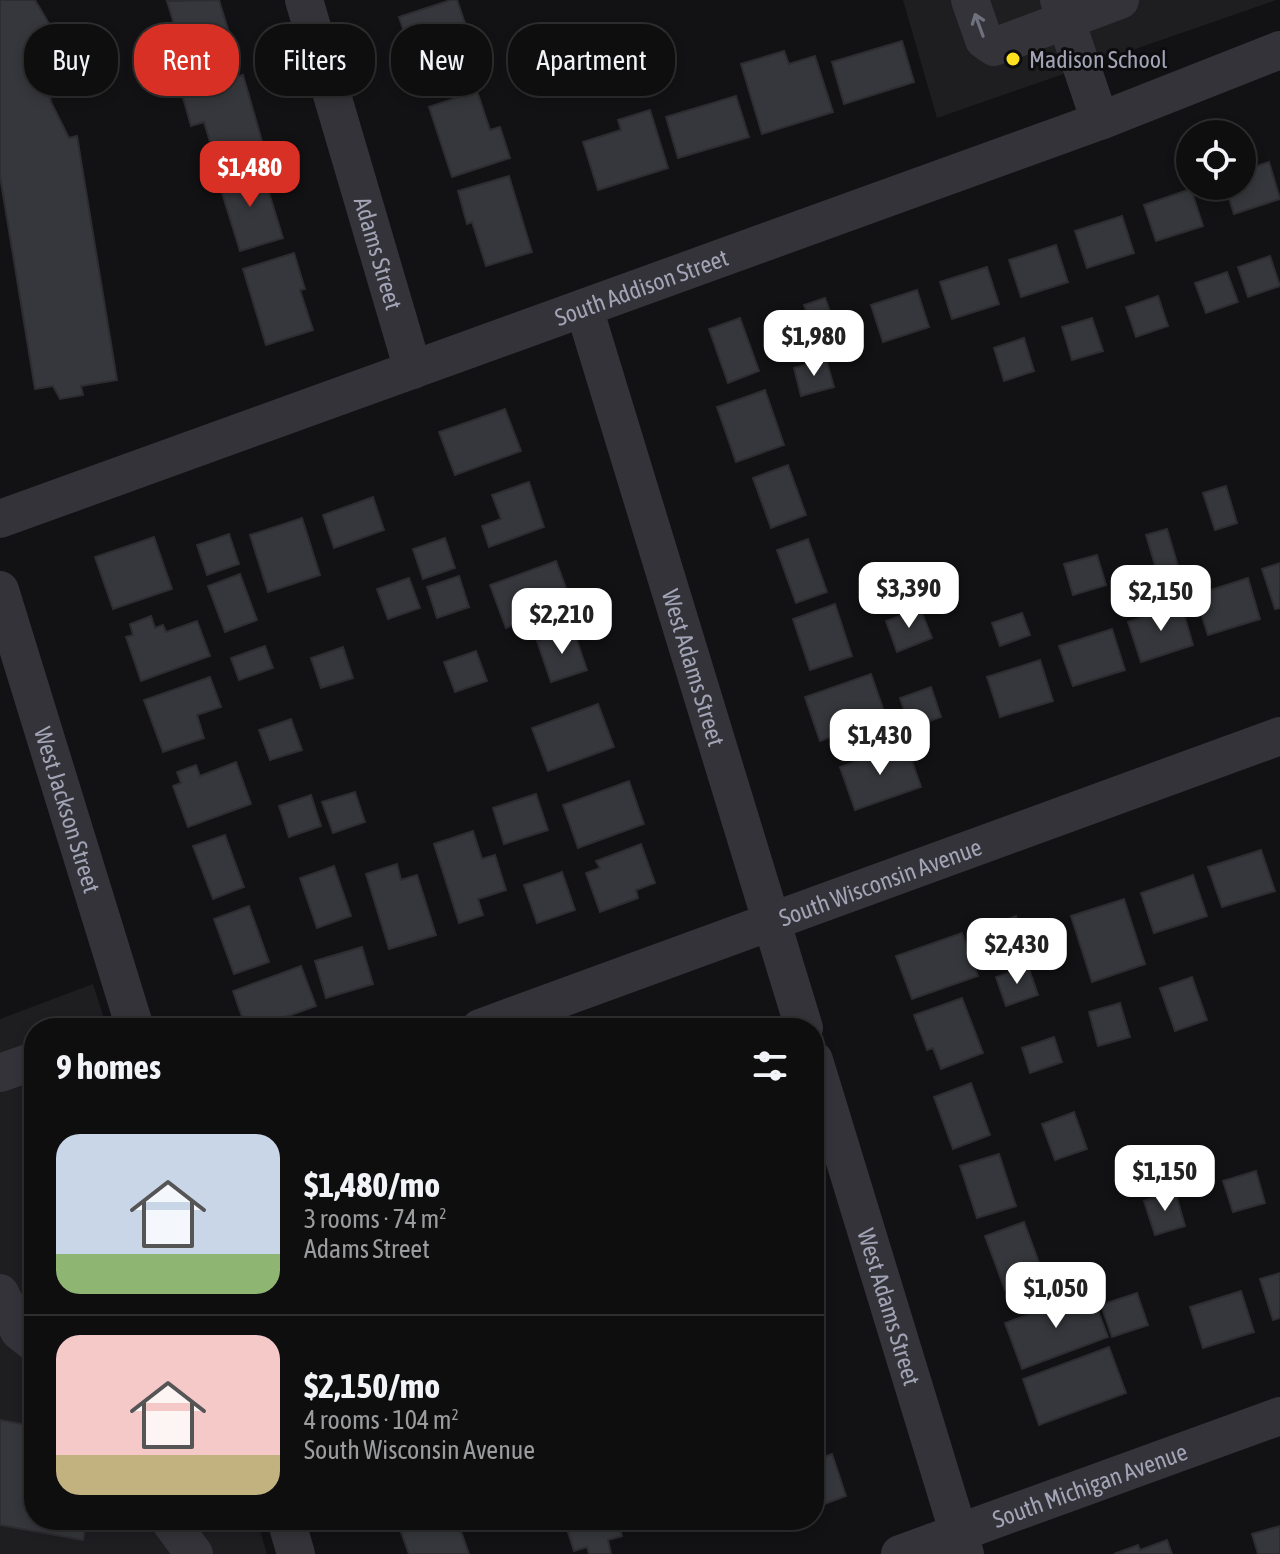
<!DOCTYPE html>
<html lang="en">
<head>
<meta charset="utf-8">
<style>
	:root { --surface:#0e0e0f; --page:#171718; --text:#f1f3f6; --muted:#9b9c9e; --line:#2e2e2f; --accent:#d93025 }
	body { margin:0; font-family:"Asap Condensed",sans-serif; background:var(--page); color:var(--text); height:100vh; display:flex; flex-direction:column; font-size:30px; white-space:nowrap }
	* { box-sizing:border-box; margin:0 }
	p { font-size:26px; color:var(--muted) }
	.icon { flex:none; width:44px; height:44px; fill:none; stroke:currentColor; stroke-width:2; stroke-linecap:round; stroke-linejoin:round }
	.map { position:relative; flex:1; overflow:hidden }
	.details { position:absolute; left:24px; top:1018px; width:800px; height:512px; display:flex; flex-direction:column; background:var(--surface); border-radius:32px; box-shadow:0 4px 12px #0003,0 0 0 2px var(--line) }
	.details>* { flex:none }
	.guide { position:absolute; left:24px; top:24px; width:800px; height:72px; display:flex; gap:16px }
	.tools { position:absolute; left:1176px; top:120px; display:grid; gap:16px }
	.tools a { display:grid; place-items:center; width:80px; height:80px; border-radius:50%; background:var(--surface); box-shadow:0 4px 12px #0003,0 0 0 2px var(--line); font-size:40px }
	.price { position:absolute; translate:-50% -68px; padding:0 18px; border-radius:16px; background:#fff; color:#222; font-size:26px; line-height:52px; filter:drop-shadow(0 2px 4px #0008) }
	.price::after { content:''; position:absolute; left:50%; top:48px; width:24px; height:18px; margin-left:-12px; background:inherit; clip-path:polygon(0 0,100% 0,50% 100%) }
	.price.selected { background:var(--accent); color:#fff }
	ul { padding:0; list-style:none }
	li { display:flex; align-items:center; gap:24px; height:200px; padding:0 32px }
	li+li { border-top:2px solid var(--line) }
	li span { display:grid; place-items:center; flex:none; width:224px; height:160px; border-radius:24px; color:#555 }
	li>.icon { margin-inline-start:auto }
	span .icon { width:96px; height:96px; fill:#fffc; stroke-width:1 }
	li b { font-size:34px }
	h2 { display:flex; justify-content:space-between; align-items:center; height:96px; padding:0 32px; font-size:34px }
	.pill { padding:0 28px; border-radius:32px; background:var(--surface); box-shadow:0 4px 12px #0003,0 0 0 2px var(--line); font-size:28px; line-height:72px }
	.pill.selected { background:var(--accent); color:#fff }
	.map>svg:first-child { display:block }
	.built { fill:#1e1e21 }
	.building { fill:#36373c; stroke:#2d2c30; stroke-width:2 }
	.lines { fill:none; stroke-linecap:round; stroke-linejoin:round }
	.minor { stroke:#333339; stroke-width:38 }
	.oneway { stroke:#70717e }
	.poi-dot { fill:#ffe11f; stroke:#0d0d0f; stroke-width:3 }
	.labels { text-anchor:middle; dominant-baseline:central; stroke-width:6; stroke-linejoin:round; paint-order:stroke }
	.poi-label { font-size:24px; fill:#a2a4b6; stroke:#0d0d0f; text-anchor:start }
	.street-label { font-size:24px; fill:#a2a4b6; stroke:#0d0d0f }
</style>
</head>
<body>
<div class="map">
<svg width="1280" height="1554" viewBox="0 0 1280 1554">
	<rect width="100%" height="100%" fill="#121214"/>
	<path class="built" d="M903,0H1276L937,118Z
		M93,984L107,1028H34V1520H257L267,1554H0V1019Z"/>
	<path class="building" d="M0,0H35L57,37L42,44L51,102L69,138L77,136L117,380L81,386L83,395L60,399L53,386L35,389L0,176Z
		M219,0L237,59L176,77L166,45L179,41L167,1Z
		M451,0H457L467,29L457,32L470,71L422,88L399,17Z
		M902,41L914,82L844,104L832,62Z
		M784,51L789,64L815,56L833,112L762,134L741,64Z
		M243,75L264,148L216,162L204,122L191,126L182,94Z
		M477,91L490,130L500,127L510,158L452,177L429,107Z
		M736,96L749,137L678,158L666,117Z
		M650,110L668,168L598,190L583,142L621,130L618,120Z
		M1269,162L1280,199L1234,214L1225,186H1242V171Z
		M261,167L283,238L240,251L218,180Z
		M509,176L532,252L486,266L472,222L467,224L458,191Z
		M1191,189L1203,226L1156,241L1144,205Z
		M1122,216L1134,253L1087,268L1075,231Z
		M1056,245L1068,282L1021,297L1009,260Z
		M294,253L305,289L300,290L313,330L266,345L243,269Z
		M1270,256L1280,286L1248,297L1238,267Z
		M987,267L999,304L952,319L940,282Z
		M1227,272L1238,302L1206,313L1195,283Z
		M917,290L929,327L883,342L871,305Z
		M1158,296L1168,326L1136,337L1126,307Z
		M825,298L837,330L816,338L804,305Z
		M740,318L759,371L728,383L709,329Z
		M1092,318L1103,351L1072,360L1062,327Z
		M1024,338L1034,371L1004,381L994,348Z
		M826,359L834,387L801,396L794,368Z
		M765,390L784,445L736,462L717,407Z
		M505,409L521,451L455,475L439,432Z
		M788,465L806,515L771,528L753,478Z
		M529,482L544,527L489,547L482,526L501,519L492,495Z
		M1226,486L1237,523L1215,530L1203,493Z
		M373,497L384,530L334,548L323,515Z
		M302,518L320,575L268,592L250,535Z
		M1167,529L1178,566L1157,572L1146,535Z
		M229,534L239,564L207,575L197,545Z
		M154,537L172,589L113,609L95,557Z
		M445,538L455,568L423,579L413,549Z
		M808,539L827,592L796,603L777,550Z
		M1097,555L1106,585L1073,595L1064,564Z
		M556,561L572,604L506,628L490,585Z
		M1280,563V608L1275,609L1262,569Z
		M240,574L257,620L225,632L208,586Z
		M459,576L469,607L437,618L427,587Z
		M409,578L420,608L388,619L377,589Z
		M1248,578L1260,619L1208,635L1195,595Z
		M835,604L852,656L810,670L793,619Z
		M1181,604L1193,645L1141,662L1128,622Z
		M920,608L932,638L897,652L886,621Z
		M1022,613L1030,635L1000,646L992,623Z
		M151,616L155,628L163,625L166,632L197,621L210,656L141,681L126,637L133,635L130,624Z
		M573,629L587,670L551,682L537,641Z
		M1112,629L1125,670L1073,686L1059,646Z
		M265,646L273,668L239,680L231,658Z
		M343,647L353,678L321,688L311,658Z
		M476,651L487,681L455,692L444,662Z
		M1040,660L1053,701L1000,717L987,677Z
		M871,674L886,717L820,741L805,697Z
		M210,677L221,707L197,715L204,738L163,752L144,700Z
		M931,687L941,717L910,728L900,698Z
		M598,704L614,747L548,771L532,728Z
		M291,719L302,750L270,760L259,730Z
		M906,744L921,787L855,810L840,767Z
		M236,762L251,804L188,827L173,786L181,783L177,772L196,765L200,776Z
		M629,781L644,824L578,848L563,805Z
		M355,792L365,822L333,833L322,802Z
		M536,794L548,830L504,844L493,808Z
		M311,795L321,826L289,837L279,806Z
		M473,831L482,859L495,855L506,890L478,899L483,915L459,923L434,844Z
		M225,835L244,887L213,899L193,846Z
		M641,844L655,883L636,890L638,898L600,912L586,873L600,868L596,861Z
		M1261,850L1275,891L1222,907L1208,867Z
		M397,864L401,880L417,875L436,935L389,949L366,874Z
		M334,866L351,916L317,928L300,878Z
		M562,872L575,910L537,923L524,885Z
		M1193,875L1207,916L1154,933L1141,893Z
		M1124,899L1145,964L1092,982L1071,916Z
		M249,906L269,962L234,974L214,919Z
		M1016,916L1029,953L999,964L986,927Z
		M962,933L978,976L912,999L896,956Z
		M362,947L373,984L326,998L315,961Z
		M301,966L316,1006L255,1028H246L233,991Z
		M1028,966L1038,995L1006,1006L996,977Z
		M1192,977L1207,1020L1175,1031L1160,988Z
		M962,998L983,1053L941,1069L933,1048L927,1050L914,1015Z
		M1120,1003L1130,1037L1098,1046L1089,1012Z
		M1054,1037L1062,1062L1030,1073L1022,1048Z
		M971,1083L990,1135L953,1149L934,1097Z
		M1074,1112L1087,1149L1055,1160L1042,1124Z
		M999,1154L1016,1206L977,1218L960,1166Z
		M1256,1171L1265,1203L1233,1212L1223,1181Z
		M1175,1191L1185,1226L1155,1235L1144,1201Z
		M1024,1222L1044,1276L1005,1290L985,1236Z
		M1280,1273V1318L1273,1320L1260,1279Z
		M1241,1291L1254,1332L1203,1348L1190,1307Z
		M1091,1292L1108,1337L1022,1369L1005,1323Z
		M1137,1293L1148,1325L1112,1337L1101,1305Z
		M1109,1347L1126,1393L1039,1425L1023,1379Z
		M0,1420L34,1426V1520H87L83,1540L0,1525Z
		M832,1454L846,1496L814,1508V1460Z
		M436,1520H457L469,1554H409L401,1532Z
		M564,1520H617L622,1536L608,1540L611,1554H589L587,1547L574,1551Z
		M1280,1526V1554H1258L1252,1534Z
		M1167,1540L1172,1554H1114L1138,1545L1140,1550Z"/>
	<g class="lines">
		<g class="minor">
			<path id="s1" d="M304,0L413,370"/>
			<path d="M970,0L984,40L994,47L1120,0"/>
			<path d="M1059,0L1100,121"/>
			<path id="s2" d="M584,308L804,1028"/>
			<path id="s3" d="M0,519L1100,121L1280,50"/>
			<path id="s4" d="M0,590L135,1028"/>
			<path id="s5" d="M480,1028L1280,736"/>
			<path id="s6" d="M814,1060L965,1554"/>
			<path d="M0,1073L34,1061"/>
			<path d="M0,1293L19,1331L34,1343"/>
			<path d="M169,1520L194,1554"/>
			<path d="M286,1520L296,1554"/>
			<path id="s7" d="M900,1554L1280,1416"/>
		</g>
	</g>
	<defs><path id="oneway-shaft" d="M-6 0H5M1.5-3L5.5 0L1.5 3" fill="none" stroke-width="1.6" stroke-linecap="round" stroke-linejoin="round" transform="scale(2)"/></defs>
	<use class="oneway" href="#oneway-shaft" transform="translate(979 25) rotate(-110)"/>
	<circle class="poi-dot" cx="1013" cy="59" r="8"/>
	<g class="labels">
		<g class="poi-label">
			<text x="1029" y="59">Madison School</text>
		</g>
		<g class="street-label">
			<text stroke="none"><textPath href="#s1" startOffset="264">Adams Street</textPath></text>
			<text stroke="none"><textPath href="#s3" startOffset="682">South Addison Street</textPath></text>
			<text stroke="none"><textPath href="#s2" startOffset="376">West Adams Street</textPath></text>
			<text stroke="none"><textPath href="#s4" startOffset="230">West Jackson Street</textPath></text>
			<text stroke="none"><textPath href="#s5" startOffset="426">South Wisconsin Avenue</textPath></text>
			<text stroke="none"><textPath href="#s6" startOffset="258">West Adams Street</textPath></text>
			<text stroke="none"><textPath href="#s7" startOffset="202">South Michigan Avenue</textPath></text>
		</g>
	</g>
</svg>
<div class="tools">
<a><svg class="icon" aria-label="locate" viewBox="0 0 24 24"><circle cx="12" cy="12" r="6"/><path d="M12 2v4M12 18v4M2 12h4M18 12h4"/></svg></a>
</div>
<b class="price selected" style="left:250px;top:209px">$1,480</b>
<b class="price" style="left:814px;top:378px">$1,980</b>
<b class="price" style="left:909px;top:630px">$3,390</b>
<b class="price" style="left:1161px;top:633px">$2,150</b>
<b class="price" style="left:562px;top:656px">$2,210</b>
<b class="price" style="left:880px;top:777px">$1,430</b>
<b class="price" style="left:1017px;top:986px">$2,430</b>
<b class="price" style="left:1165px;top:1213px">$1,150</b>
<b class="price" style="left:1056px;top:1330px">$1,050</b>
<div class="guide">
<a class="pill">Buy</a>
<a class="pill selected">Rent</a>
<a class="pill">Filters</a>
<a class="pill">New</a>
<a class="pill">Apartment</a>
</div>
<section class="details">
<h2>9 homes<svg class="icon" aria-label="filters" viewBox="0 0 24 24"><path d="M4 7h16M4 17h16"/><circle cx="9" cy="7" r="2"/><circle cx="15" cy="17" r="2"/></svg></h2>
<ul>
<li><span style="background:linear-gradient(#c9d6e8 75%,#8fb573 0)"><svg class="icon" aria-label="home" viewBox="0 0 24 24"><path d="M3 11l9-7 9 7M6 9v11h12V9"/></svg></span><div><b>$1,480/mo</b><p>3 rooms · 74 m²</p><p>Adams Street</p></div></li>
<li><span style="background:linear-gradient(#f6c9c9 75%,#c2b280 0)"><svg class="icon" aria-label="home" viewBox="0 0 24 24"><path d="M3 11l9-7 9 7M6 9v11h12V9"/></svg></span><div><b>$2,150/mo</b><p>4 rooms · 104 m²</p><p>South Wisconsin Avenue</p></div></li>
</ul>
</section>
</div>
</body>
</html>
